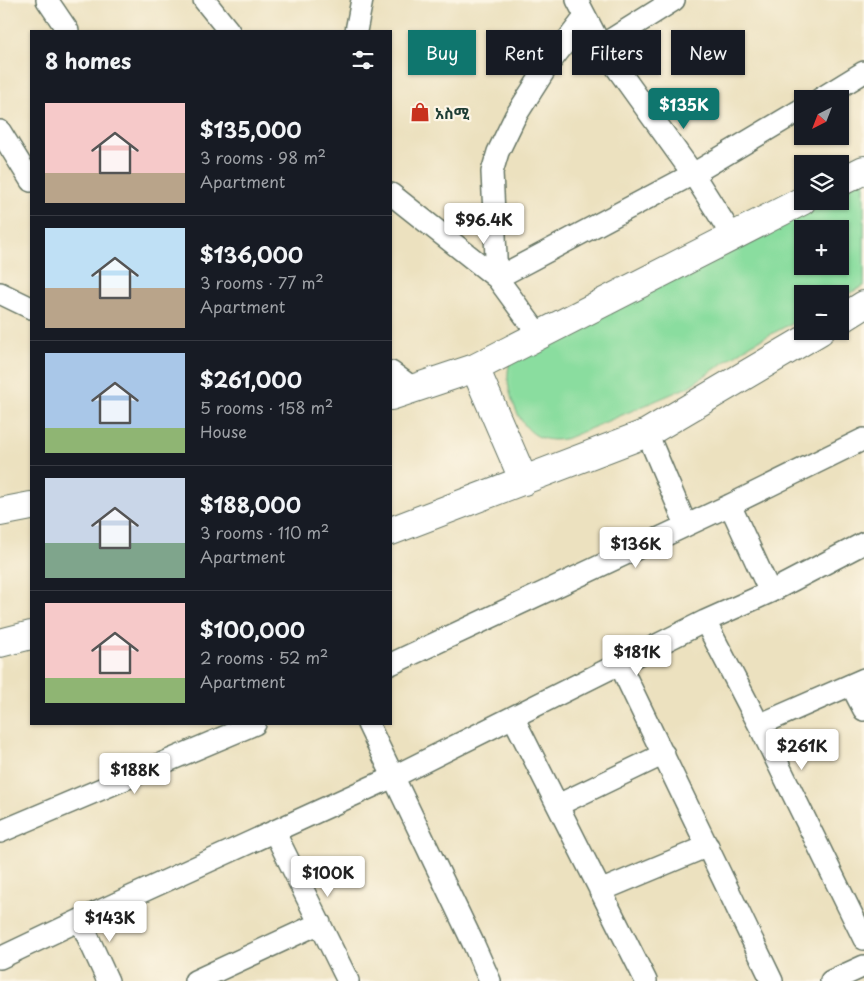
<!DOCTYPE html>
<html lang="en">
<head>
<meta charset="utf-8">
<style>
	:root { --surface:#171b24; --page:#20242c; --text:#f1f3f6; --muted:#9ea1a6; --line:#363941; --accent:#0f766e }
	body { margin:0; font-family:"Playpen Sans","Noto Sans Ethiopic",sans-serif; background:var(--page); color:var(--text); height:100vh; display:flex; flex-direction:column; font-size:19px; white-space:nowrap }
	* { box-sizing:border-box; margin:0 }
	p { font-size:16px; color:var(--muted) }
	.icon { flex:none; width:28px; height:28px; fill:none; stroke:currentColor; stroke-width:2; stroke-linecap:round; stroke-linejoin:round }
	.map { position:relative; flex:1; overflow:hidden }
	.side { position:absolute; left:30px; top:30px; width:362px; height:695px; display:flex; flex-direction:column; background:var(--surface); border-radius:0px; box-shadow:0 1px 4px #0004 }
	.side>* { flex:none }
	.top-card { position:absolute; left:408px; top:30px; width:381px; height:45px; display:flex; gap:10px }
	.needle { width:32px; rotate:222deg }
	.fabs { position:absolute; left:794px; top:90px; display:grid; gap:10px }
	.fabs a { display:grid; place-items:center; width:55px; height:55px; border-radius:0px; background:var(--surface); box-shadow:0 1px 4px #0004; font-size:25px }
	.price { position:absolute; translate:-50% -42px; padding:0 11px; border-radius:5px; background:#fff; color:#222; font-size:16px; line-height:32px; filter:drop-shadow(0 1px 2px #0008) }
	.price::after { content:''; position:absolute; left:50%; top:30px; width:15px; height:11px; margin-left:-8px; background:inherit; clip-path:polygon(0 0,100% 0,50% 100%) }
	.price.current { background:var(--accent); color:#fff }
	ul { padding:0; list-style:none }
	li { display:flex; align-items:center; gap:15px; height:125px; padding:0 15px }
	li+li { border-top:1px solid var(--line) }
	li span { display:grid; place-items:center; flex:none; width:140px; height:100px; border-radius:0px; color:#555 }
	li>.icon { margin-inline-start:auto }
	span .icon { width:60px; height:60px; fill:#fffc; stroke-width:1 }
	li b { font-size:21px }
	h2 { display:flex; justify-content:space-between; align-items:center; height:60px; padding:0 15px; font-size:21px }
	.tag { padding:0 18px; border-radius:0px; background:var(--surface); box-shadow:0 1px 4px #0004; font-size:18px; line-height:45px }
	.tag.current { background:var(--accent); color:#fff }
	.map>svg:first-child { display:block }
	.green { fill:#8add9f; stroke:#548d6a; fill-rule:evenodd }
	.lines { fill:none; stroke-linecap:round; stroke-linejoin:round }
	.minor-casing { stroke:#677665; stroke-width:24 }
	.highway-casing { stroke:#677665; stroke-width:30 }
	.minor { stroke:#fff; stroke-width:21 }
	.highway { stroke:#fff; stroke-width:28 }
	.labels { text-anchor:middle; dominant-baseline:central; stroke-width:4.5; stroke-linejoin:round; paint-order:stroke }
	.poi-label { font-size:15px; font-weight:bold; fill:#1f3d34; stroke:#fcf5e5; text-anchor:start }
</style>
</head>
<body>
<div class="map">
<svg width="864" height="981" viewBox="0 0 864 981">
	<rect width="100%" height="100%" fill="#fcf5e5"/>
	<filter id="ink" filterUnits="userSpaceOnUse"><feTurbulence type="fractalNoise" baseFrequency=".02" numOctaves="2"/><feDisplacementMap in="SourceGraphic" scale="10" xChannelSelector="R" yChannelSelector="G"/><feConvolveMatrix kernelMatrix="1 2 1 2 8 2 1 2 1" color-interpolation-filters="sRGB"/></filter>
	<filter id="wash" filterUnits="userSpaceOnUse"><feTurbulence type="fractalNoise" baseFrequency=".0096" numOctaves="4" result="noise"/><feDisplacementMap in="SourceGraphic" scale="20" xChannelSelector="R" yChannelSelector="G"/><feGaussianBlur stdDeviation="1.12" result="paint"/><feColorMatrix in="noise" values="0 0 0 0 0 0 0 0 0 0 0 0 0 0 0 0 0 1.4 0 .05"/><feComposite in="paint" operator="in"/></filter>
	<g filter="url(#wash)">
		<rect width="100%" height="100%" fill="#ece1bf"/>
		<path class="green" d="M864,178V286L840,298V294H802V318L752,344L688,387L568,438C542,445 526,433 516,410C508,391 505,377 511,357L644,293L820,201H840V191ZM802,229H840V266H802Z"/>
	</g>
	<g filter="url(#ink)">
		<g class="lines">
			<defs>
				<path id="minor" d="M47,0L68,31
					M204,0L229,31
					M577,0L601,46L693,174L733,237
					M585,17L548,65L515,117L498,152L492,172L497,278L693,174L802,109
					M356,31L362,0
					M601,46L674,0
					M820,99L864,72
					M0,131L31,181
					M391,194L497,278L538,334
					M0,293L31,308
					M391,372L413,388
					M647,433L686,525
					M730,505L770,592
					M705,621L759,725L864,939
					M391,664L730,505L864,439
					M620,665L772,981
					M851,685L864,710
					M513,717L646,981
					M368,724L474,945L490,981
					M759,725L864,679
					M558,805L664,754
					M274,831L348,981
					M0,832L255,724
					M600,891L708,846
					M80,920L108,981
					M0,958L80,920L393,777L705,621L770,592L864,543
					M195,981L320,923
					M831,981L864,966"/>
				<path id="highway" d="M840,182L864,170
					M840,320L864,305
					M475,368L524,481
					M391,396L475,368L802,201
					M0,512L31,506
					M391,531L647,433L820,331
					M0,643L31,635"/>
			</defs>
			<use href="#minor" class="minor-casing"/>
			<use href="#highway" class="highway-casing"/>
			<use href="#minor" class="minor"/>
			<use href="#highway" class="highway"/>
		</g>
	</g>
	<defs>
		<symbol id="shop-bare" viewBox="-9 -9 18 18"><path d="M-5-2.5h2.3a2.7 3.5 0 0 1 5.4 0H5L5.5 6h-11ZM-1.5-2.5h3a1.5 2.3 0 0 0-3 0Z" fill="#c8321e" stroke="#fcf5e5" stroke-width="2.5" paint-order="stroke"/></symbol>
	</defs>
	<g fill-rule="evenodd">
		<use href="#shop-bare" x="406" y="98" width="28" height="28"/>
	</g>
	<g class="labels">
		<g class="poi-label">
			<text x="435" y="112">አስሚ</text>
		</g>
	</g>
</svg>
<div class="fabs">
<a><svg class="needle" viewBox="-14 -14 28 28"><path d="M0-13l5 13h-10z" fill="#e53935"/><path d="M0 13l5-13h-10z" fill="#9ea1a6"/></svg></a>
<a><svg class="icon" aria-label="layers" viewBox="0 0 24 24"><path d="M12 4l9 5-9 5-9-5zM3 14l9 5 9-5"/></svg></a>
<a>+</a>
<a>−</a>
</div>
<b class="price current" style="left:684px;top:130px">$135K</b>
<b class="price" style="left:484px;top:245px">$96.4K</b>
<b class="price" style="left:636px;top:569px">$136K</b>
<b class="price" style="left:637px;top:677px">$181K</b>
<b class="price" style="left:802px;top:771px">$261K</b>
<b class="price" style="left:135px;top:795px">$188K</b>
<b class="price" style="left:328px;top:898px">$100K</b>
<b class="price" style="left:110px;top:943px">$143K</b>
<div class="top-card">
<a class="tag current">Buy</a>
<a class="tag">Rent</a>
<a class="tag">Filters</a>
<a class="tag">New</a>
</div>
<section class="side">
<h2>8 homes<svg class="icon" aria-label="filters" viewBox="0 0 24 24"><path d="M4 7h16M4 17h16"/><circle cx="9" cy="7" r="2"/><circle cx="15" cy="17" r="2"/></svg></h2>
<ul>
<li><span style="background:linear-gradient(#f6c9c9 70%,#b9a48a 0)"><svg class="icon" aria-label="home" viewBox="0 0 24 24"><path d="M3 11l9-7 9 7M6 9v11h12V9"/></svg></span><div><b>$135,000</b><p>3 rooms · 98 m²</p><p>Apartment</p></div></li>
<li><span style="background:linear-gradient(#bfe0f5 60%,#b9a48a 0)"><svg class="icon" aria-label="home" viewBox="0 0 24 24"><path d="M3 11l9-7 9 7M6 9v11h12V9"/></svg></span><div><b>$136,000</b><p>3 rooms · 77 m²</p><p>Apartment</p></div></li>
<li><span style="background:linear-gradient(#a9c7e8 75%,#8fb573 0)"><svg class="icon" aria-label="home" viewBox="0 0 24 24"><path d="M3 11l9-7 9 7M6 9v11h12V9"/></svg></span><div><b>$261,000</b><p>5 rooms · 158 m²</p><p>House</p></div></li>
<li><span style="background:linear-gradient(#c9d6e8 65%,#7fa58c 0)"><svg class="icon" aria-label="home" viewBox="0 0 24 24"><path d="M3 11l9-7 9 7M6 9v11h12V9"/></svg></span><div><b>$188,000</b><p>3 rooms · 110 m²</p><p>Apartment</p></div></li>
<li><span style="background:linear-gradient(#f6c9c9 75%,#8fb573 0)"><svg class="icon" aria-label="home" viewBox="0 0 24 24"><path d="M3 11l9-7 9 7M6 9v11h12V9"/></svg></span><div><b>$100,000</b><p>2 rooms · 52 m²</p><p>Apartment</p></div></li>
</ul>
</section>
</div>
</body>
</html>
